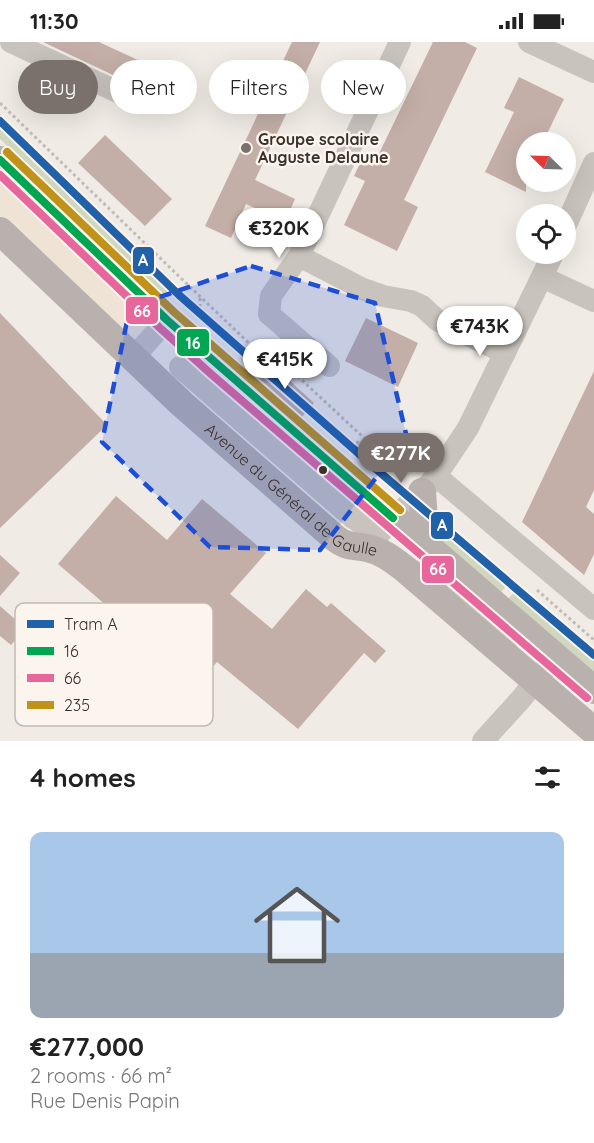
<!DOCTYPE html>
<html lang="en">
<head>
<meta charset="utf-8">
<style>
	:root { --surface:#fff; --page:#f2f2f2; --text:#222; --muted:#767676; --line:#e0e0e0; --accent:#7a716c }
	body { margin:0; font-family:Quicksand,sans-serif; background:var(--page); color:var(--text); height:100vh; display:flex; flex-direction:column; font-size:22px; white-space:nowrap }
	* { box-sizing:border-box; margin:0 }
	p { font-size:20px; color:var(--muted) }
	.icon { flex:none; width:33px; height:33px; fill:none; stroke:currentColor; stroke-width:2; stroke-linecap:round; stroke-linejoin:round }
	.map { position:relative; height:699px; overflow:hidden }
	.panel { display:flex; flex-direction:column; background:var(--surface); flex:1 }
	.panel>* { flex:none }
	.guide { position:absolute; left:18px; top:18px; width:558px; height:54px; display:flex; gap:12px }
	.needle { width:39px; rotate:293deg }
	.tools { position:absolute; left:516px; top:90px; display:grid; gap:12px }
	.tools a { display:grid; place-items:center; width:60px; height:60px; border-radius:50%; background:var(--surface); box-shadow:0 6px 24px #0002; font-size:30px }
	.price { position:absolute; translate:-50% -51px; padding:0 14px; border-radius:21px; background:#fff; color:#222; font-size:20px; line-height:39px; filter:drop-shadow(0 2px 3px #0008) }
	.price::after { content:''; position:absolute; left:50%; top:36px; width:18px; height:14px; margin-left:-9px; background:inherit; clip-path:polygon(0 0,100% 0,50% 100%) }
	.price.on { background:var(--accent); color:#fff }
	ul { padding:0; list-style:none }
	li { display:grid; align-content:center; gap:12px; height:318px; padding:0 30px }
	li+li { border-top:2px solid var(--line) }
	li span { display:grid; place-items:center; height:186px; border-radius:12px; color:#555 }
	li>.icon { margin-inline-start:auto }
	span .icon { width:108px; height:108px; fill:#fffc; stroke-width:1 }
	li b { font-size:26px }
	h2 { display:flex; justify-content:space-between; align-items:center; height:72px; padding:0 30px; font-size:26px }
	.pill { padding:0 21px; border-radius:27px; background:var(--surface); box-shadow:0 6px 24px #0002; font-size:21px; line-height:54px }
	.pill.on { background:var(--accent); color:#fff }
	.status { display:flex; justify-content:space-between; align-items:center; height:42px; padding:0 30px; background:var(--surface); direction:ltr }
	.status svg { height:16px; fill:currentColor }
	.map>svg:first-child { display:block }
	.green { fill:#d1d6bf }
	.plaza { fill:#eee3d5 }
	.building { fill:#c3afa7 }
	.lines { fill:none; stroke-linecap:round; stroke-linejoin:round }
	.path { stroke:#c2bbb6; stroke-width:3; stroke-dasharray:3 3; stroke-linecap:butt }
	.minor { stroke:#c9c3be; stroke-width:22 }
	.major { stroke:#b8b1ad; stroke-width:28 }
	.bus-1-casing { stroke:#fbf5ee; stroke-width:12 }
	.bus-2-casing { stroke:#fbf5ee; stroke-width:12 }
	.bus-3-casing { stroke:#fbf5ee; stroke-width:12 }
	.bus-1 { stroke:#00a651; stroke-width:8 }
	.bus-2 { stroke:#e7679c; stroke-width:8 }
	.bus-3 { stroke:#c0921a; stroke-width:8 }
	.tram-1-casing { stroke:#fbf5ee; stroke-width:12 }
	.tram-1 { stroke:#2061a7; stroke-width:8 }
	.marked { fill:#1d4ed8; fill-opacity:0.2; stroke:#1d4ed8; stroke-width:4.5; stroke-dasharray:12 8; stroke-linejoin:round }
	.poi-dot { fill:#7a716c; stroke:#fbf5ee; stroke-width:2 }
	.bus-dot { fill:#3b302b; stroke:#fbf5ee; stroke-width:2 }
	.labels { text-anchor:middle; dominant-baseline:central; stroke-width:5; stroke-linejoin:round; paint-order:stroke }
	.poi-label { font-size:16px; font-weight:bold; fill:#3b302b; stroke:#fbf5ee; text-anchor:start }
	.street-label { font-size:16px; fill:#3b302b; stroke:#fbf5ee }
	.key { fill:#fbf5ee; stroke:#c1bab4; stroke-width:1.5 }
	.key-label { font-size:16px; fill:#3b302b }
	.line-badge { stroke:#fbf5ee; stroke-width:2 }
	.badge-label { font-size:16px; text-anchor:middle; font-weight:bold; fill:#fff }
</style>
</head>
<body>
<div class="status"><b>11:30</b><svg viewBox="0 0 49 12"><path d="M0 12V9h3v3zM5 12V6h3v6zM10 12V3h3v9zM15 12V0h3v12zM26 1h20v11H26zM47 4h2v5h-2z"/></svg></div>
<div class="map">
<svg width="594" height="699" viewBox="0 0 594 699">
	<rect width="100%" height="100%" fill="#f0ebe5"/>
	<path class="green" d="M0,72L179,245L167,257L0,97Z
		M450,484L512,537L496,556L440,497Z
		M424,511L522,595L510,610L411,526Z
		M520,544L594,607V630L508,557Z"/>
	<path class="plaza" d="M0,124L153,281L137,300L0,182Z"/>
	<path class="building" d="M43,0H99L140,19L130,41Z
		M292,0H320L255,138L295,157L285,180L246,162L231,196L205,184Z
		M433,0H465L477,6L404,158L418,165L397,209L344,183L365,139L354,134L361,119L373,124Z
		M519,35L564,57L543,100H526V150L485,130L514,70L504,66Z
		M105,93L172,157L145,184L78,121Z
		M0,271L107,383L0,486Z
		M366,276L418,301L398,345L345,319Z
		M270,321L314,361L302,375L257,336Z
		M594,329V448L586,465L594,472V512L584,533L522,480Z
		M116,454L167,498L202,457L266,511L230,552L272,587L306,547L327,565L331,561L386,609L375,621L364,611L298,687L217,620L198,642L58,522Z
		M0,513L20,531L0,554Z
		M0,564L25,586L11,603L0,594Z"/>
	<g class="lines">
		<path class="path" d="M0,61L188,243L251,303L263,302L405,434
			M200,265V255
			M350,399L365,402L367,400
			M537,548L594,598"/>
		<path class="minor" d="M11,0L122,52
			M400,0L299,214L363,247L383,254L411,259L422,264L437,278L505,311
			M529,0L594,30
			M566,183L594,121
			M299,214L271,254L269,272L329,324
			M542,235L594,259
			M133,316L167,278
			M180,325L353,476L378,493
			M436,434L594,567
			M367,506L393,476L422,450L436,434L468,386L553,212
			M483,699L521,657L555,615"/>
		<g class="major">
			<path d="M0,118L167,278L218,324L594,648"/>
			<path id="s1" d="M0,189L182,362L335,496C348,506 352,503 367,506C382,509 393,518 405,527L594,689"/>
			<path d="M422,450L424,478L429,507"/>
		</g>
		<defs>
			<path id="bus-1" d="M0,118L167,278L393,476"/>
			<path id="bus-2" d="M0,133L160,286L211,332L587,656"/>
			<path id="bus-3" d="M7,110L174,270L400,468"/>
		</defs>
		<use href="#bus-1" class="bus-1-casing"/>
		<use href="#bus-2" class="bus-2-casing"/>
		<use href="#bus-3" class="bus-3-casing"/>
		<use href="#bus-1" class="bus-1"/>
		<use href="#bus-2" class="bus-2"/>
		<use href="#bus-3" class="bus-3"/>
		<defs>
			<path id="tram-1" d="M0,79L179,253L383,433L594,613"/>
		</defs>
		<use href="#tram-1" class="tram-1-casing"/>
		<use href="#tram-1" class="tram-1"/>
	</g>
	<path class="marked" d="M251,224L375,261L407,396L320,508L210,505L102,400L130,265Z"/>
	<circle class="poi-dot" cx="246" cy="106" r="6"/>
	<circle class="bus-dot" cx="323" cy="428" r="5"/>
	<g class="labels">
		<g class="poi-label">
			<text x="258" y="97">Groupe scolaire<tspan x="258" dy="18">Auguste Delaune</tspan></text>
		</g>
		<g class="street-label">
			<text stroke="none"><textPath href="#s1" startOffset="392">Avenue du Général de Gaulle</textPath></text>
		</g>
	</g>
	<rect x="15" y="561" width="198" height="123" rx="9" class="key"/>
	<rect x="27" y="578" width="27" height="8" fill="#2061a7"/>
	<rect x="27" y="605" width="27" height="8" fill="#00a651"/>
	<rect x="27" y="632" width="27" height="8" fill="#e7679c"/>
	<rect x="27" y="659" width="27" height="8" fill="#c0921a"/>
	<g class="key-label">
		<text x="64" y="588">Tram A</text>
		<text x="64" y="615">16</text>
		<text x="64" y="642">66</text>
		<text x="64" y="669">235</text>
	</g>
	<g class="line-badge">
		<rect x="132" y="204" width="23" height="29" rx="6" fill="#2061a7"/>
		<rect x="125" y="254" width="34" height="29" rx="6" fill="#e7679c"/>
		<rect x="176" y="286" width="34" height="29" rx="6" fill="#00a651"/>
		<rect x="430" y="469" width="24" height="29" rx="6" fill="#2061a7"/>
		<rect x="421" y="513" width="34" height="29" rx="6" fill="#e7679c"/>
	</g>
	<g class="badge-label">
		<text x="143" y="224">A</text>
		<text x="142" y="275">66</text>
		<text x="193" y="307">16</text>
		<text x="442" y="489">A</text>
		<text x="438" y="533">66</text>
	</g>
</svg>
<div class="tools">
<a><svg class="needle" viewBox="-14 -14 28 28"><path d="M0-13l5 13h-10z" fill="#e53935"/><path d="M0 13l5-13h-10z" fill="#767676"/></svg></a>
<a><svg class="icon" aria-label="locate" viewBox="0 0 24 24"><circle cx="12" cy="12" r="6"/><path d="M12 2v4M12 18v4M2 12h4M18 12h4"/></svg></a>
</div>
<b class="price" style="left:279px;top:217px">€320K</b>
<b class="price" style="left:480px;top:315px">€743K</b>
<b class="price" style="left:285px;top:348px">€415K</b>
<b class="price on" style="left:401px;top:442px">€277K</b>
<div class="guide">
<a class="pill on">Buy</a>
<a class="pill">Rent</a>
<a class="pill">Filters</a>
<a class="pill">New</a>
</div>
</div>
<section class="panel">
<h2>4 homes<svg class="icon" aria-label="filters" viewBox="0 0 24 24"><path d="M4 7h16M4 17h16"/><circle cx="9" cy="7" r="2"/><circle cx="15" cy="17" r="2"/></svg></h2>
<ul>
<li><span style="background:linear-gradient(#a9c7e8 65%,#9aa5b1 0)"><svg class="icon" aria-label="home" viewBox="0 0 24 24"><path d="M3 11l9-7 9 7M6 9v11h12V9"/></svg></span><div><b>€277,000</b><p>2 rooms · 66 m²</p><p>Rue Denis Papin</p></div></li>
</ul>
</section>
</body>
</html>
